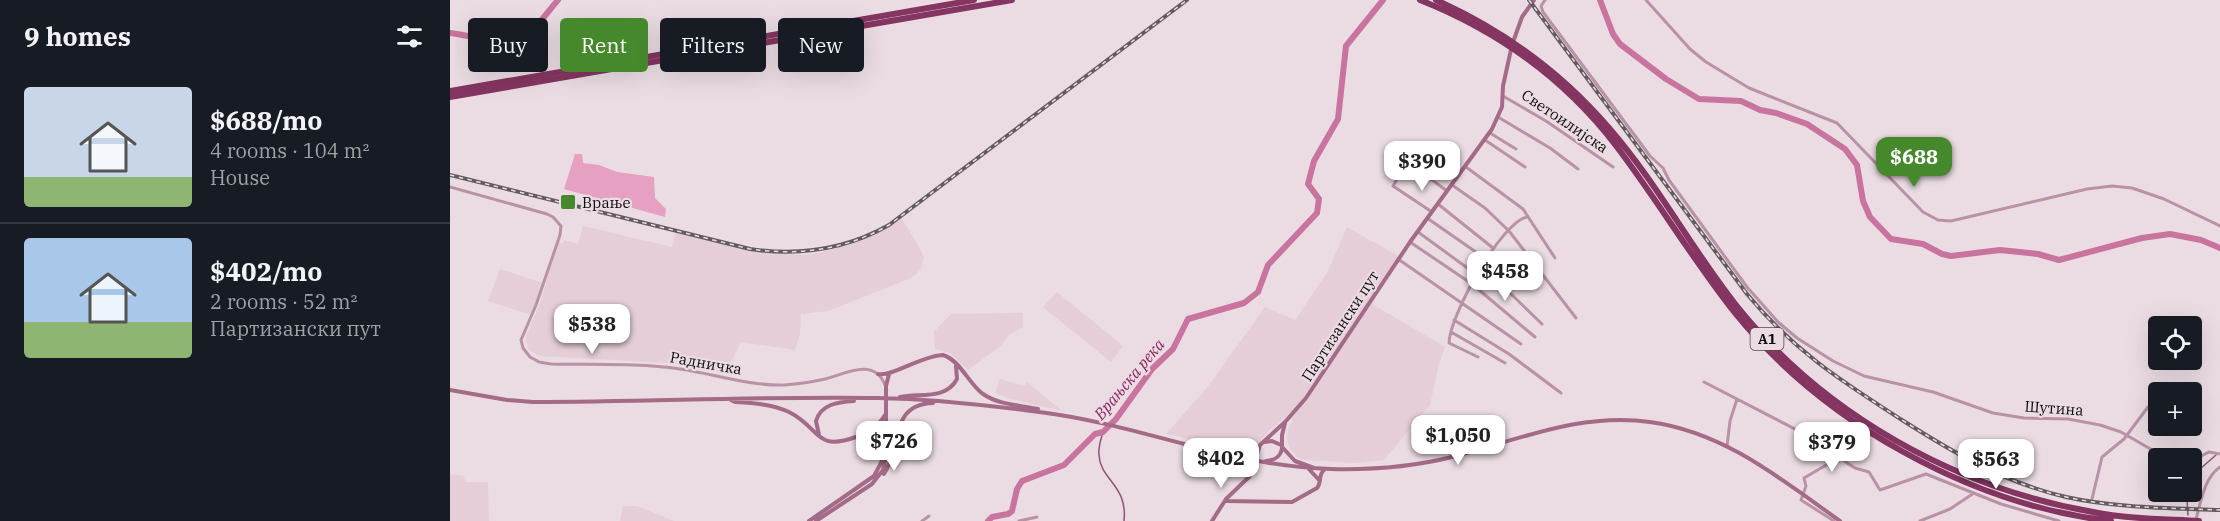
<!DOCTYPE html>
<html lang="en">
<head>
<meta charset="utf-8">
<style>
	:root { --surface:#171b24; --page:#242831; --text:#f1f3f6; --muted:#9ea1a6; --line:#363941; --accent:#46892d }
	body { margin:0; font-family:"IBM Plex Serif",serif; background:var(--page); color:var(--text); height:100vh; display:flex; flex-direction:column; font-size:22px; white-space:nowrap }
	* { box-sizing:border-box; margin:0 }
	p { font-size:20px; color:var(--muted) }
	.icon { flex:none; width:33px; height:33px; fill:none; stroke:currentColor; stroke-width:2; stroke-linecap:round; stroke-linejoin:round }
	.map { position:relative; flex:1; overflow:hidden }
	.details { display:flex; flex-direction:column; background:var(--surface); width:450px }
	.details>* { flex:none }
	.guide { position:absolute; left:18px; top:18px; width:570px; height:54px; display:flex; gap:12px }
	.tools { position:absolute; left:1698px; top:316px; display:grid; gap:12px }
	.tools a { display:grid; place-items:center; width:54px; height:54px; border-radius:6px; background:var(--surface); box-shadow:0 6px 24px #0002; font-size:30px }
	.price { position:absolute; translate:-50% -51px; padding:0 14px; border-radius:12px; background:#fff; color:#222; font-size:20px; line-height:39px; filter:drop-shadow(0 2px 3px #0008) }
	.price::after { content:''; position:absolute; left:50%; top:36px; width:18px; height:14px; margin-left:-9px; background:inherit; clip-path:polygon(0 0,100% 0,50% 100%) }
	.price.selected { background:var(--accent); color:#fff }
	ul { padding:0; list-style:none }
	li { display:flex; align-items:center; gap:18px; height:150px; padding:0 24px }
	li+li { border-top:2px solid var(--line) }
	li span { display:grid; place-items:center; flex:none; width:168px; height:120px; border-radius:6px; color:#555 }
	li>.icon { margin-inline-start:auto }
	span .icon { width:72px; height:72px; fill:#fffc; stroke-width:1 }
	li b { font-size:26px }
	h2 { display:flex; justify-content:space-between; align-items:center; height:72px; padding:0 24px; font-size:26px }
	.chip { padding:0 21px; border-radius:6px; background:var(--surface); box-shadow:0 6px 24px #0002; font-size:21px; line-height:54px }
	.chip.selected { background:var(--accent); color:#fff }
	main { display:flex; flex:1; min-height:0 }
	.map>svg:first-child { display:block }
	.built { fill:#e5ced8 }
	.green { fill:#e5a0c2 }
	.lines { fill:none; stroke-linecap:round; stroke-linejoin:round }
	.stream { stroke:#915473; stroke-width:1.5 }
	.river { stroke:#c9739f; stroke-width:6 }
	.minor { stroke:#ba92a5; stroke-width:3 }
	.secondary { stroke:#a46b88; stroke-width:4 }
	.motorway { stroke:#843561; stroke-width:6 }
	.rail-casing { stroke:#635b5f; stroke-width:4 }
	.rail { stroke:#eadce2; stroke-width:1.5; stroke-dasharray:4.5; stroke-linecap:butt }
	.poi-dot { fill:#46892d; stroke:#eadce2; stroke-width:2 }
	.labels { text-anchor:middle; dominant-baseline:central; stroke-width:4.5; stroke-linejoin:round; paint-order:stroke }
	.shield { fill:#eadce2; stroke:#514a4d; stroke-width:1.5 }
	.shield-label { font-size:14px; font-weight:bold; fill:#0f0b0d }
	.street-label { font-size:15px; fill:#0f0b0d; stroke:#eadce2 }
	.poi-label { font-size:15px; fill:#0f0b0d; stroke:#eadce2; text-anchor:start }
	.water-label { font-size:16px; font-style:italic; fill:#8e2864; stroke:#eadce2 }
</style>
</head>
<body>
<main>
<section class="details">
<h2>9 homes<svg class="icon" aria-label="filters" viewBox="0 0 24 24"><path d="M4 7h16M4 17h16"/><circle cx="9" cy="7" r="2"/><circle cx="15" cy="17" r="2"/></svg></h2>
<ul>
<li><span style="background:linear-gradient(#c9d6e8 75%,#8fb573 0)"><svg class="icon" aria-label="home" viewBox="0 0 24 24"><path d="M3 11l9-7 9 7M6 9v11h12V9"/></svg></span><div><b>$688/mo</b><p>4 rooms · 104 m²</p><p>House</p></div></li>
<li><span style="background:linear-gradient(#a9c7e8 70%,#8fb573 0)"><svg class="icon" aria-label="home" viewBox="0 0 24 24"><path d="M3 11l9-7 9 7M6 9v11h12V9"/></svg></span><div><b>$402/mo</b><p>2 rooms · 52 m²</p><p>Партизански пут</p></div></li>
</ul>
</section>
<div class="map">
<svg width="1770" height="521" viewBox="0 0 1770 521">
	<rect width="100%" height="100%" fill="#eadce2"/>
	<path class="built" d="M451,217L472,252L474,258L471,269L466,274L461,278L378,311L351,314L350,334L345,350L291,342L276,373L219,363L90,356L79,350L77,345L76,336L91,301L108,242L113,243L114,240L128,244L133,226L222,247L226,232L301,251L354,255L373,252L410,241L431,231Z
		M897,227L950,257L919,302L995,347L989,364L980,405L934,460L905,463L856,460L848,458L840,449L837,441L838,430L843,421L838,415L816,434L803,452L716,434L756,389L815,307L845,320L878,271Z
		M50,269L93,283L81,315L38,301Z
		M607,292L673,346L661,362L593,307Z
		M573,313V327L558,335L552,345L518,370L500,353L485,349L484,332L501,314Z
		M550,379L574,386L577,382L612,411L558,398L545,393Z
		M0,474L14,476L15,482H38L39,521H0Z
		M173,506H187L224,521H170Z"/>
	<path class="green" d="M125,154H132L133,163L149,165L167,172L204,177L205,198L216,209L215,217L114,189Z"/>
	<g class="lines">
		<path class="stream" d="M653,432C651,439 648,447 649,455C650,480 678,485 674,521
			M1742,487L1750,469L1766,455
			M1738,515L1737,499L1739,492"/>
		<path class="river" d="M1150,0L1163,34L1170,44L1216,79L1249,99L1291,101L1310,110L1326,113L1357,124L1395,149L1407,165L1413,201L1420,217L1441,239L1473,244L1492,254L1501,256L1550,250L1588,254L1609,260L1692,238L1720,234L1751,240L1770,248
			M0,33C21,36 62,47 80,32C90,24 99,10 108,0
			M538,521L542,517L558,514L562,511L567,489L572,481L614,465L645,434L653,432L666,419L702,369L723,349L738,319L794,303L808,292L818,265L867,213L869,199L858,184L864,161L888,119L896,46L933,0"/>
		<path class="minor" d="M1095,0L1091,6L1093,12L1200,156L1213,168L1219,180L1297,287L1328,322L1347,338L1383,361L1414,376L1483,392L1543,413L1574,418L1618,419L1650,425L1671,432L1718,459
			M1196,0L1240,49L1256,62L1299,88L1387,123L1473,212L1488,220L1501,221L1637,189L1662,186L1682,188L1714,199L1770,226
			M1053,96L1096,121L1163,167
			M1048,117L1100,148L1128,169
			M1040,133L1066,149
			M1035,140L1075,167
			M947,154L997,191
			M1016,167L1073,209L1105,258
			M949,176L943,186L982,212
			M1002,185L1035,208L1059,231L1126,318
			M0,187L97,214L103,217L111,226L110,235L86,305L71,340L73,348L80,357L89,362L101,364C143,365 188,363 230,369C265,374 298,386 334,385C348,384 362,382 375,379C395,374 424,357 435,385
			M988,204L1043,248
			M977,218L1036,259
			M968,232L1027,275
			M960,242L1022,284L1085,337
			M948,259L1071,344
			M1032,266L1092,324
			M1004,320L1059,354L1111,393
			M1001,332L1055,363
			M1028,357L999,343C999,317 1051,222 1077,217
			M1254,382L1378,446L1389,452L1391,459
			M1277,446L1280,421L1287,399
			M1742,461L1759,452L1770,454
			M1642,499L1652,457L1674,439L1698,407
			M1746,519C1751,502 1754,478 1770,467
			M472,521L479,516
			M569,521L587,517
			M1384,521L1351,500L1356,486L1354,478L1378,464L1391,459L1405,468L1419,472L1430,490L1476,474L1551,504L1609,521
			M1470,521L1500,509L1524,493"/>
		<path class="secondary" d="M428,374C442,377 473,355 493,355C511,361 518,383 533,394C549,405 569,405 588,409
			M0,390L57,400L83,402C198,402 313,396 428,398C482,399 536,405 589,412C688,424 782,467 881,469C922,470 962,467 1002,457C1068,440 1131,412 1200,422C1274,432 1331,479 1390,521
			M450,397C470,393 496,400 507,379L506,366
			M281,400L285,402C303,403 322,404 339,412C371,428 364,452 406,437C418,432 428,427 435,415
			M835,423L832,435V447L845,461L864,468
			M369,435L366,421C371,404 388,402 404,401
			M414,435H420L435,430
			M421,436L429,442L433,452
			M815,442L822,441L831,445
			M816,461C825,460 831,457 832,448
			M858,468L869,480
			M434,474C451,449 439,404 483,403
			M776,501L842,502L867,488C872,482 868,475 874,470
			M359,521L424,476L431,463L435,450
			M366,521L422,484L433,470L436,455V386L439,374
			M762,521L776,499L800,476L810,445L835,422L856,398L960,242L1042,129L1052,107L1053,86L1062,45L1072,17L1084,0"/>
		<path class="motorway" d="M970,0C1048,31 1116,80 1167,147C1208,201 1243,260 1285,313C1374,423 1521,505 1661,521
			M986,0C1053,30 1111,72 1159,128C1207,183 1241,248 1286,305C1374,415 1506,488 1643,512C1678,519 1714,519 1749,521
			M0,91L524,0
			M0,97L562,0"/>
		<defs>
			<path id="rail" d="M1079,0L1297,294C1344,351 1390,380 1452,420C1504,453 1555,483 1616,497C1666,508 1719,508 1770,510
				M0,175L300,249C349,256 395,250 439,225L737,0"/>
		</defs>
		<use href="#rail" class="rail-casing"/>
		<use href="#rail" class="rail"/>
	</g>
	<rect class="poi-dot" x="110" y="194" width="16" height="16" rx="3"/>
	<g class="labels">
		<rect class="shield" x="1300.5" y="328" width="33" height="22" rx="4.5"/>
		<g class="shield-label">
			<text x="1317" y="339">A1</text>
		</g>
		<g class="street-label">
			<text transform="translate(1115 121) rotate(34)">Светоилијска</text>
			<text transform="translate(890 326) rotate(-57)">Партизански пут</text>
			<text transform="translate(256 363) rotate(10)">Радничка</text>
			<text transform="translate(1604 408) rotate(4)">Шутина</text>
		</g>
		<g class="poi-label">
			<text x="132" y="202">Врање</text>
		</g>
		<g class="water-label">
			<text transform="translate(679 379) rotate(-50)">Врањска река</text>
		</g>
	</g>
</svg>
<div class="tools">
<a><svg class="icon" aria-label="locate" viewBox="0 0 24 24"><circle cx="12" cy="12" r="6"/><path d="M12 2v4M12 18v4M2 12h4M18 12h4"/></svg></a>
<a>+</a>
<a>−</a>
</div>
<b class="price selected" style="left:1464px;top:188px">$688</b>
<b class="price" style="left:972px;top:192px">$390</b>
<b class="price" style="left:1055px;top:302px">$458</b>
<b class="price" style="left:142px;top:355px">$538</b>
<b class="price" style="left:1008px;top:466px">$1,050</b>
<b class="price" style="left:444px;top:472px">$726</b>
<b class="price" style="left:1382px;top:473px">$379</b>
<b class="price" style="left:771px;top:489px">$402</b>
<b class="price" style="left:1546px;top:490px">$563</b>
<div class="guide">
<a class="chip">Buy</a>
<a class="chip selected">Rent</a>
<a class="chip">Filters</a>
<a class="chip">New</a>
</div>
</div>
</main>
</body>
</html>
